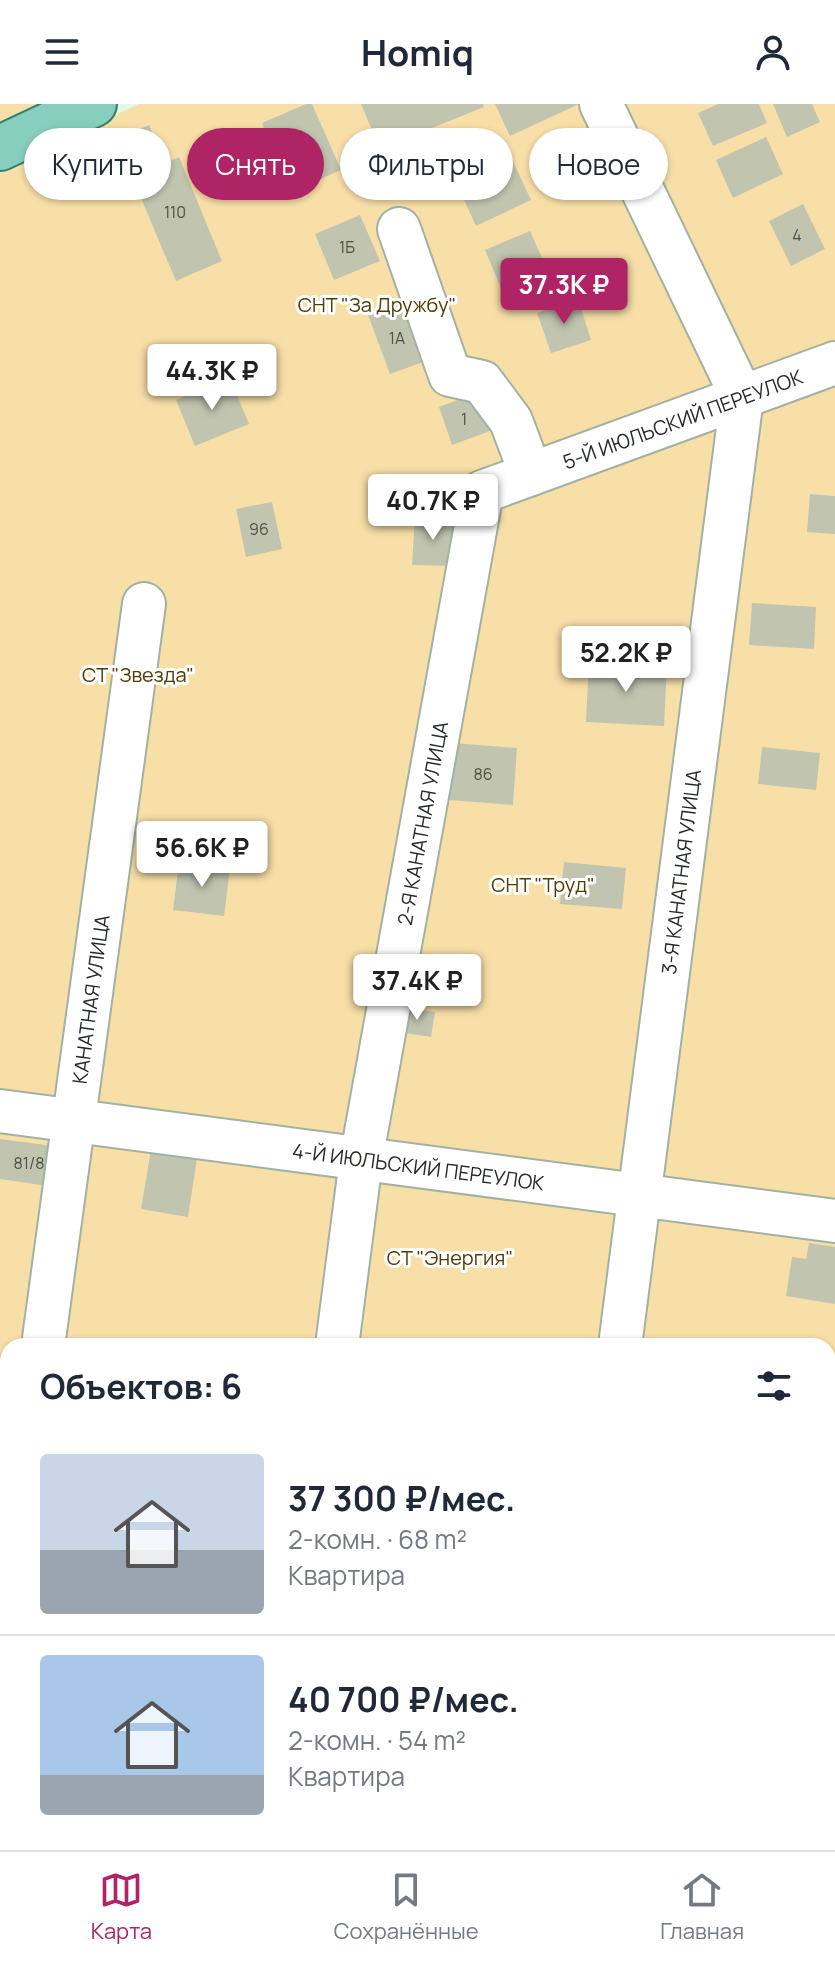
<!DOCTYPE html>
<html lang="ru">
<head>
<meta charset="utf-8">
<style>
	:root { --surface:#fff; --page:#f2f2f3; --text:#1f2937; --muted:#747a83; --line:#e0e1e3; --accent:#ae2465 }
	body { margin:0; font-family:Manrope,sans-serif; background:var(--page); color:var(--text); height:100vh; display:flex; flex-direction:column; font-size:30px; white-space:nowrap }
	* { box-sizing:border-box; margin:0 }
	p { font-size:26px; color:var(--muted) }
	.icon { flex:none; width:44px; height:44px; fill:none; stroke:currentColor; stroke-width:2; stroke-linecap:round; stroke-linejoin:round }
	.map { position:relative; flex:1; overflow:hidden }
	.sheet { position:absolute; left:0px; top:1234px; width:836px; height:512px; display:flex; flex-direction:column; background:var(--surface); border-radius:24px 24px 0 0; box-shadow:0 2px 6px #0004 }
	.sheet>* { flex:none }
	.top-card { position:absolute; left:24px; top:24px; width:788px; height:72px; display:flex; gap:16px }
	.price { position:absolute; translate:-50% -68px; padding:0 18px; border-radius:8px; background:#fff; color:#222; font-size:26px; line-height:52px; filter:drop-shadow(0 2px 4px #0008) }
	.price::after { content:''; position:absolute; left:50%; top:48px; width:24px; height:18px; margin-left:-12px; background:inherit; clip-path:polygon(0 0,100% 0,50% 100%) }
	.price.active { background:var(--accent); color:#fff }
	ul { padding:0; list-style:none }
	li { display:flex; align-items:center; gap:24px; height:200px; padding:0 40px }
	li+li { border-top:2px solid var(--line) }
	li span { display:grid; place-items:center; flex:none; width:224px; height:160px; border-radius:8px; color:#555 }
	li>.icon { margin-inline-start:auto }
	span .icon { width:96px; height:96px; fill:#fffc; stroke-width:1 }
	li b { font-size:34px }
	h2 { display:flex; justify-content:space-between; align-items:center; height:96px; padding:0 40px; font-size:34px }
	.chip { padding:0 28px; border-radius:36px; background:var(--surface); box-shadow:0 2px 6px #0004; font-size:28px; line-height:72px }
	.chip.active { background:var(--accent); color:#fff }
	header { display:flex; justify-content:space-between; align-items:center; height:104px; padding:0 40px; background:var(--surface); font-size:36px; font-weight:700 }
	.menu { display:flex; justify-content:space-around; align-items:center; height:112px; border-top:2px solid var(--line); background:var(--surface); font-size:22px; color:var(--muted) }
	.menu a { display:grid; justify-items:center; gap:4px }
	.menu .active { color:var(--accent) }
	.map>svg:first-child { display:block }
	.green { fill:#f8dfa8; fill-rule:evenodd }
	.building { fill:#c1c5af }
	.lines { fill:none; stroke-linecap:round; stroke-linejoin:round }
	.minor-casing { stroke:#a1b2a1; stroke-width:46 }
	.major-casing { stroke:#31806c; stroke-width:48 }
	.minor { stroke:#fff; stroke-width:42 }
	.major { stroke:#87cebe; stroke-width:44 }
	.labels { text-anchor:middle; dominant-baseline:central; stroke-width:6; stroke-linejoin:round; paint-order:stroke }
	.number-label { font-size:16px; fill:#4c5248 }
	.park-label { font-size:20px; fill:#4f3b03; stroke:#fff }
	.street-label { font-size:20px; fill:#252b25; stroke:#fff }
</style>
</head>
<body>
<header><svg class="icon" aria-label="menu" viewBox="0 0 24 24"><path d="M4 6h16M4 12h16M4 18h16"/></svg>Homiq<svg class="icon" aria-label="person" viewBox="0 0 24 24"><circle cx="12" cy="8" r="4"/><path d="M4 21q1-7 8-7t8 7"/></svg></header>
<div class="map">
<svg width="835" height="1746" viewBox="0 0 835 1746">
	<rect width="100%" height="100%" fill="#e5f7e5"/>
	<path class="green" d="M0,0H47L0,23Z
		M139,0H835V1746H0V64ZM8,1242H828V1738H8Z"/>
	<path class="building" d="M306,0H312L341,66L291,88L262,19Z
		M361,0H483L484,3L380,45Z
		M495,0H579L510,32Z
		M718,0H759L767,19L713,42L698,9Z
		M773,0H812L820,18L787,33Z
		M149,21L165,59L179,53L222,157L176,177L116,35Z
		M766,33L783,70L733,94L716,56Z
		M509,49L531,96L476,122L454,74Z
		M803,100L825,145L791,162L769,117Z
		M360,111L380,157L334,176L315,130Z
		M530,127L549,170L503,189L485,146Z
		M578,195L591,236L551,249L537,209Z
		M404,197L426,257L390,270L368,211Z
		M230,274L249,320L195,342L176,296Z
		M476,289L490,327L452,341L439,303Z
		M810,390L835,392V430L807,428Z
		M272,398L282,445L246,453L236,405Z
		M415,413L454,414L452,462L412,461Z
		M752,499L816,503L814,545L749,541Z
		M589,557L667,561L664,622L586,618Z
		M453,639L517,644L513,701L449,696Z
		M762,643L820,649L816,686L758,680Z
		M165,717L216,724L213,754L161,747Z
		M179,758L230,764L224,812L173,806Z
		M564,758L626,764L622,805L560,800Z
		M403,904L435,908L431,933L399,928Z
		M0,1035L60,1043L55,1083L0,1075Z
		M152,1040L198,1048L188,1113L141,1105Z
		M809,1139L835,1143V1200L786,1192L792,1153L806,1155Z
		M346,1738H406L405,1746H345Z"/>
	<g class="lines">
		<defs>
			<g id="minor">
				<path d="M601,0L742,293L620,1242"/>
				<path d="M399,125L450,271L482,278L511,317L531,370"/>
				<path id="s1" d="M0,1007L835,1117"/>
				<path id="s2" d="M43,1242L144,500"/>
				<path id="s3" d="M337,1242L361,1056L482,388L835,259"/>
				<path d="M0,1556L8,1497"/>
				<path d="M272,1746L273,1738"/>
				<path d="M556,1746L557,1738"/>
			</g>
			<path id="major" d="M0,44L94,0"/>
		</defs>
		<use href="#minor" class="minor-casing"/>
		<use href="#major" class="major-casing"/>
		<use href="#minor" class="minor"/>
		<use href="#major" class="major"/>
	</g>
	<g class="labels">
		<g class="number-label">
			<text x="175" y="108">110</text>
			<text x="797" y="131">4</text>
			<text x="347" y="143">1Б</text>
			<text x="397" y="234">1А</text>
			<text x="464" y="315">1</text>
			<text x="259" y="425">96</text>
			<text x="483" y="670">86</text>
			<text x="29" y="1059">81/8</text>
		</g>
		<g class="park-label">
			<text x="377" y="200">СНТ "За Дружбу"</text>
			<text x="138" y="570">СТ "Звезда"</text>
			<text x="543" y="780">СНТ "Труд"</text>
			<text x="450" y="1153">СТ "Энергия"</text>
		</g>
		<g class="street-label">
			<text stroke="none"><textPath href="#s3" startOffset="1080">5-Й ИЮЛЬСКИЙ ПЕРЕУЛОК</textPath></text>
			<text stroke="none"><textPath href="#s3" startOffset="530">2-Я КАНАТНАЯ УЛИЦА</textPath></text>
			<text transform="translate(681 768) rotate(-83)">3-Я КАНАТНАЯ УЛИЦА</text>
			<text stroke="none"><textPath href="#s2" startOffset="350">КАНАТНАЯ УЛИЦА</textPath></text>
			<text stroke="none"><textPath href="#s1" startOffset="422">4-Й ИЮЛЬСКИЙ ПЕРЕУЛОК</textPath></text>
		</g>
	</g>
</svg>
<b class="price active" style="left:564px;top:222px">37.3K ₽</b>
<b class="price" style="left:212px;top:308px">44.3K ₽</b>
<b class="price" style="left:433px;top:438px">40.7K ₽</b>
<b class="price" style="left:626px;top:590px">52.2K ₽</b>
<b class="price" style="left:202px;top:785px">56.6K ₽</b>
<b class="price" style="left:417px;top:918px">37.4K ₽</b>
<div class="top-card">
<a class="chip">Купить</a>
<a class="chip active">Снять</a>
<a class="chip">Фильтры</a>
<a class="chip">Новое</a>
</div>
<section class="sheet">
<h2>Объектов: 6<svg class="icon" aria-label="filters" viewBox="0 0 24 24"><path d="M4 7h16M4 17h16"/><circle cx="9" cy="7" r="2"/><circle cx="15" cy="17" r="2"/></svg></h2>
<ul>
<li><span style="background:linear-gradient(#c9d6e8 60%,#9aa5b1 0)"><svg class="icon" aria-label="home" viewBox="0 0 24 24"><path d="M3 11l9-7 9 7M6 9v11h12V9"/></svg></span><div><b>37 300 ₽/мес.</b><p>2-комн. · 68 m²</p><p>Квартира</p></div></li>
<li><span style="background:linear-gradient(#a9c7e8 75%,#9aa5b1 0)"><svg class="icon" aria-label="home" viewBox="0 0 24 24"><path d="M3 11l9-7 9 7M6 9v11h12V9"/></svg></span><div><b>40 700 ₽/мес.</b><p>2-комн. · 54 m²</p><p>Квартира</p></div></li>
</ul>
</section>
</div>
<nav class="menu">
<a class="active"><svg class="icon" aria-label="map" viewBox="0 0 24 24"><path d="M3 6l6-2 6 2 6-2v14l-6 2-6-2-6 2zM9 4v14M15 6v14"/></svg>Карта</a>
<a><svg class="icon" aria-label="saved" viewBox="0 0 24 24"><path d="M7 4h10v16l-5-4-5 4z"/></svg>Сохранённые</a>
<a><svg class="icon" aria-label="home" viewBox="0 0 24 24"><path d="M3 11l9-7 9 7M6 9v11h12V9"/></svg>Главная</a>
</nav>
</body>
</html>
